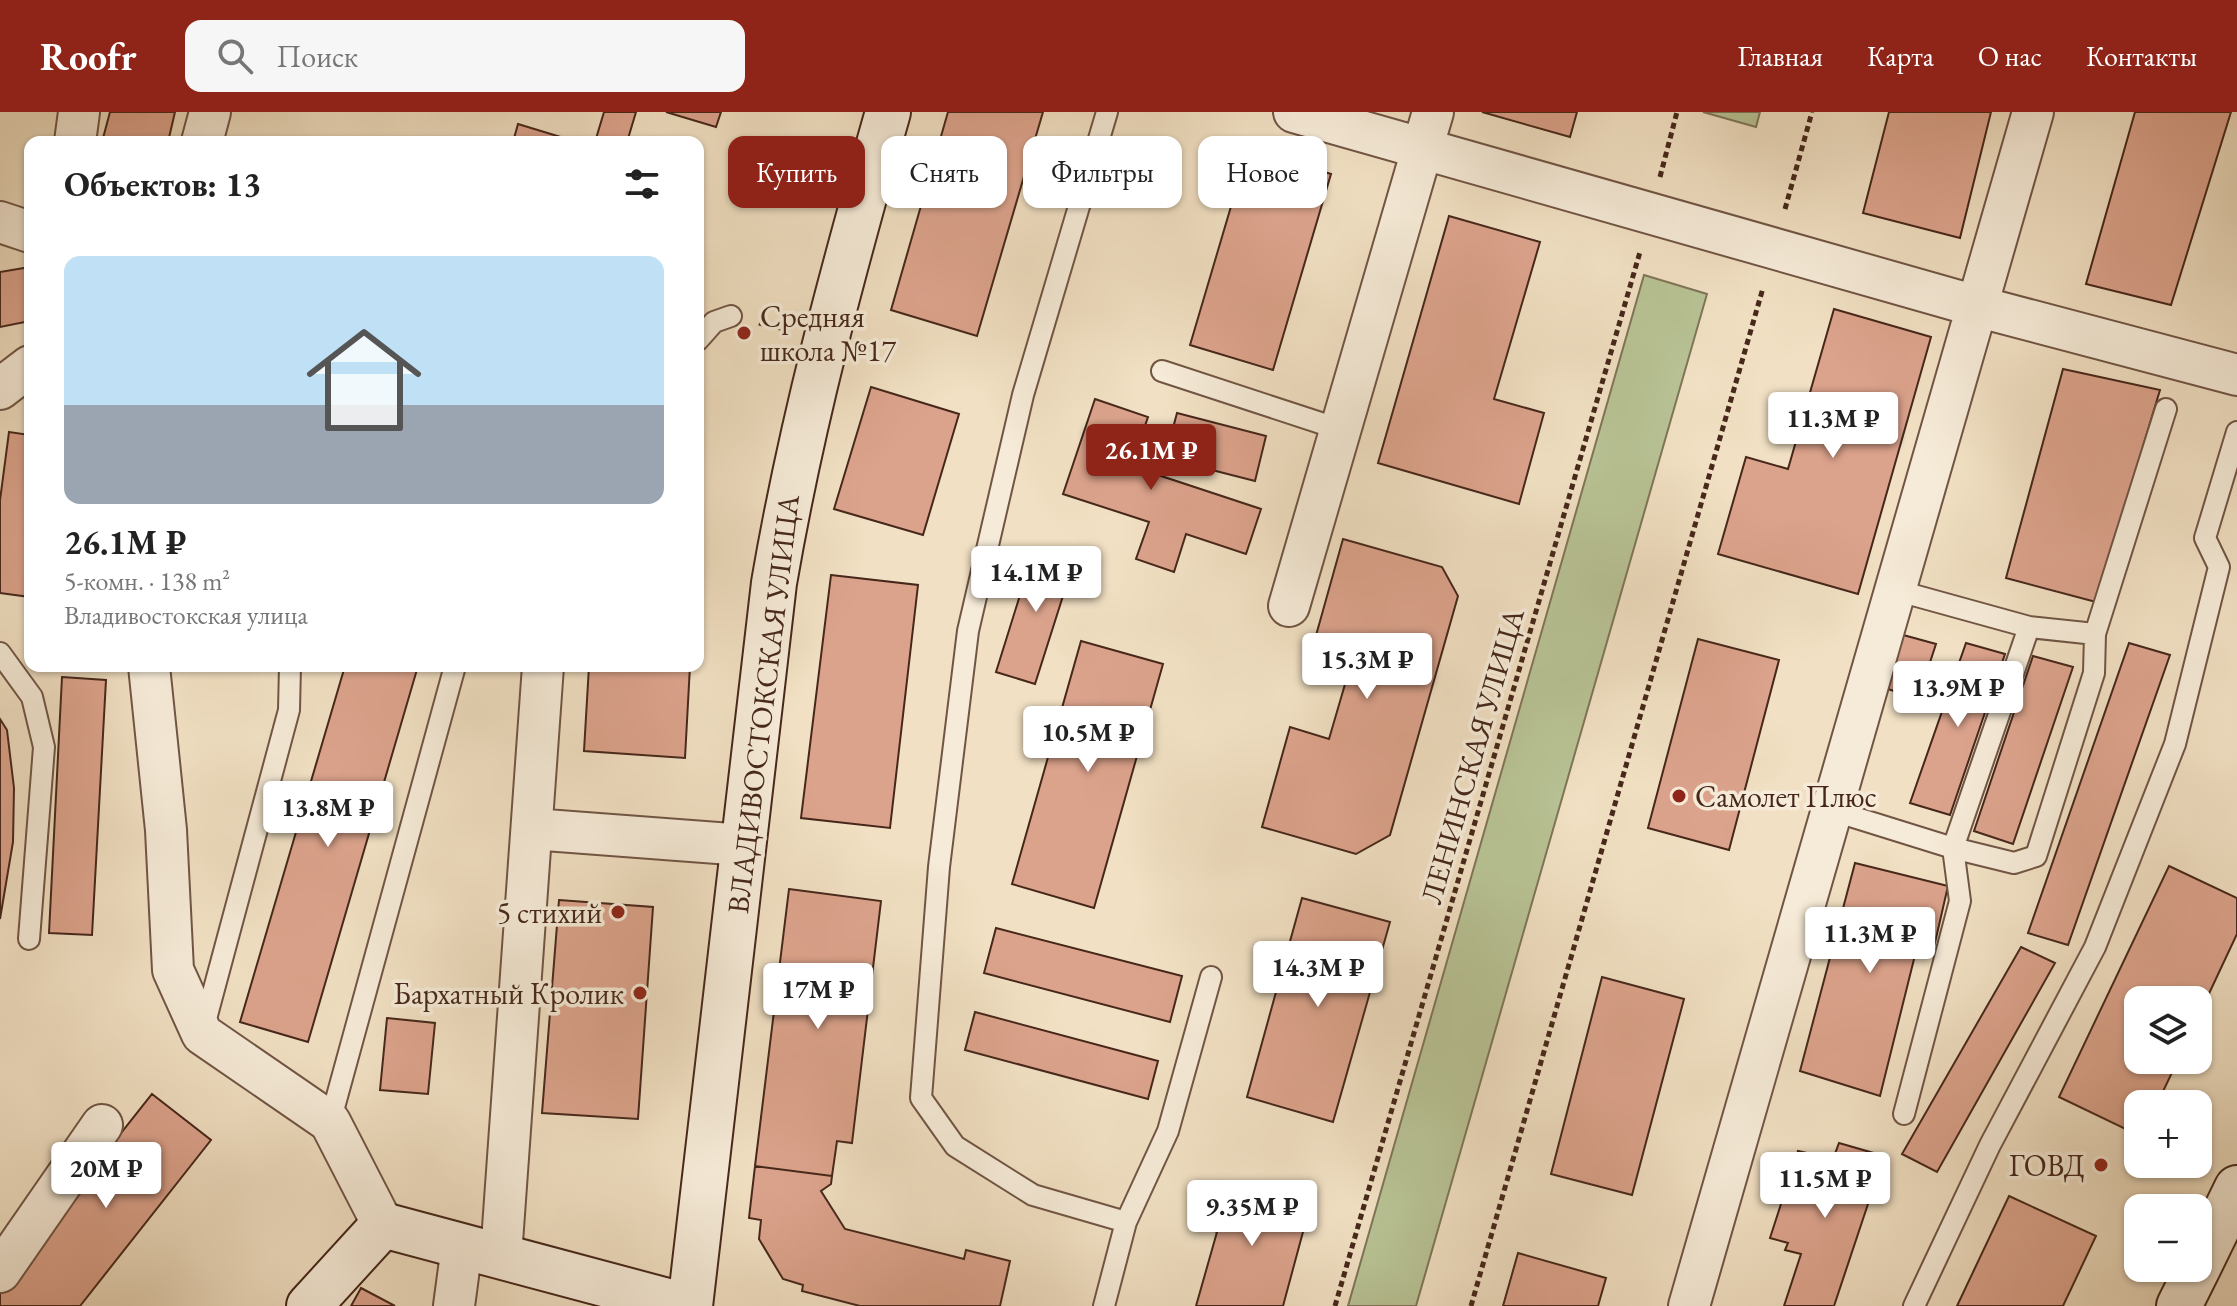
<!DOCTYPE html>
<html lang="ru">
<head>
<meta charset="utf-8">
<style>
	:root { --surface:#fff; --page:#f6f6f6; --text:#222; --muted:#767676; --accent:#8f2418 }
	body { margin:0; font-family:"EB Garamond",serif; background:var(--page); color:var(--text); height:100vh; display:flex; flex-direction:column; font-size:30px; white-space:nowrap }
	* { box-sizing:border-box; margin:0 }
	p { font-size:26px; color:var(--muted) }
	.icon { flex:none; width:44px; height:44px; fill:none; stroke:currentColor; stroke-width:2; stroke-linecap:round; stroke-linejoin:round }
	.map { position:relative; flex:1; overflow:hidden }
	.details { position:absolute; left:24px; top:24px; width:680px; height:536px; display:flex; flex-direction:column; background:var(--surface); border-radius:16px; box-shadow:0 2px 6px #0004 }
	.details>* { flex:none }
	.guide { position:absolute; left:728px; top:24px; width:760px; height:72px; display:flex; gap:16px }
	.tools { position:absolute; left:2124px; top:874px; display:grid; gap:16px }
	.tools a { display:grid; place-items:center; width:88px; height:88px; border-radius:16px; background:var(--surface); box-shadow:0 2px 6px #0004; font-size:40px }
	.price { position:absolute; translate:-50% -68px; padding:0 18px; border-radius:8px; background:#fff; color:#222; font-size:26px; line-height:52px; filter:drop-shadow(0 2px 4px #0008) }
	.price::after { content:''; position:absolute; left:50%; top:48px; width:24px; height:18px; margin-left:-12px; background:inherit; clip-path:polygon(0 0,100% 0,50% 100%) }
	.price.on { background:var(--accent); color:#fff }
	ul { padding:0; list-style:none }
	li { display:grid; align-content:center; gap:16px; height:424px; padding:0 40px }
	li span { display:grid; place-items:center; height:248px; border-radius:16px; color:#555 }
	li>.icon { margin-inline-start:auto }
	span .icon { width:144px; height:144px; fill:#fffc; stroke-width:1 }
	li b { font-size:34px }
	h2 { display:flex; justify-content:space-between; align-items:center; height:96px; padding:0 40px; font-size:34px }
	.chip { padding:0 28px; border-radius:16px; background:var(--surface); box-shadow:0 2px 6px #0004; font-size:28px; line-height:72px }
	.chip.on { background:var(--accent); color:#fff }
	header { display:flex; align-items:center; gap:48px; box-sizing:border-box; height:112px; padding:0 40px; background:var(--accent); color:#fff }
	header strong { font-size:38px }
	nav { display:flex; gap:44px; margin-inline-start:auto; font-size:28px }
	.search { width:560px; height:72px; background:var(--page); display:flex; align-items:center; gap:20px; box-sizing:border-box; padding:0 28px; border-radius:16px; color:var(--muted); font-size:30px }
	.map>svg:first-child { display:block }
	.green { fill:#b8c395; stroke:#7f7558; stroke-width:2 }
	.building { fill:#dca38c; stroke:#46271a; stroke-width:2 }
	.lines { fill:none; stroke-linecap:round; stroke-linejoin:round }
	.lane-casing { stroke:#715544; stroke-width:24 }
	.street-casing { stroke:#715544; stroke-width:44 }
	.secondary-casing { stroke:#46271a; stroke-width:48 }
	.path { stroke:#46271a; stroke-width:5; stroke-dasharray:6 4; stroke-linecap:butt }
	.lane { stroke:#f6ebd8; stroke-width:20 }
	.street { stroke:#f6ebd8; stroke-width:40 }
	.secondary { stroke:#f6ebd8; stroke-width:44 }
	.poi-dot { fill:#8f2418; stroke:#f6ebd8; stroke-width:3 }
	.labels { text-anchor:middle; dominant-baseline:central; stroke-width:7; stroke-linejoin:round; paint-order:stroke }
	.poi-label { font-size:30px; fill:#46271a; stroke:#f6ebd8; text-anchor:end }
	.street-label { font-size:30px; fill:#46271a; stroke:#f6ebd8 }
</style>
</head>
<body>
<header>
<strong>Roofr</strong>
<div class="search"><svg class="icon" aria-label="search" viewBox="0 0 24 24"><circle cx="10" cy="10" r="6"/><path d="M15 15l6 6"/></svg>Поиск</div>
<nav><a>Главная</a><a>Карта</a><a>О нас</a><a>Контакты</a></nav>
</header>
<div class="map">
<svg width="2237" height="1194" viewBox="0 0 2237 1194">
	<rect width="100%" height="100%" fill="#f1e0c3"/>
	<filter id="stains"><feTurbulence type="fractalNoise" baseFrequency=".0025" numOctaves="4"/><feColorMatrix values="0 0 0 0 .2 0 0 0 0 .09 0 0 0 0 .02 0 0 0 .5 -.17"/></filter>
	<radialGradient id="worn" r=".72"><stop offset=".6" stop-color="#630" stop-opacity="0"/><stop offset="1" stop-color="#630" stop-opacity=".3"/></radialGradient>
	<path class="green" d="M1703,0H1760L1756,15Z
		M1644,163L1707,182L1416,1194H1348Z"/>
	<path class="building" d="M110,0H175L168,30H102Z
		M604,0H636L627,30H595Z
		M666,0H721L716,15Z
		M948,0H1043L977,224L891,198Z
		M1482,0H1577L1570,25Z
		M1889,0H1991L1960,126L1863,101Z
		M2135,0H2231L2171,193L2086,172Z
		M518,12L577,30H513Z
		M1248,37L1331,62L1273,258L1190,233Z
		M1449,104L1540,130L1494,287L1544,301L1519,392L1378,351Z
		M30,155V209L0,215V160Z
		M1834,197L1931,225L1858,482L1718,442L1746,345L1788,357Z
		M2063,257L2160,278L2096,490L2006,466Z
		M871,275L959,302L923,423L834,397Z
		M1095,287L1148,305L1131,354L1261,397L1246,442L1186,422L1174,460L1136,447L1149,410L1063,382Z
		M1177,301L1266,324L1255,369L1165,346Z
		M9,320L30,323V485L0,481V388Z
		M1343,427L1442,455L1458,484L1390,723L1356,742L1262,715L1290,615L1329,627L1355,538L1315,527Z
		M1035,435L1076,443L1035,572L996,560Z
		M831,463L918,473L890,716L801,706Z
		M1896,521L1936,532L1918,587L1879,574Z
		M1698,527L1779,548L1729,738L1648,716Z
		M1081,529L1163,552L1094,796L1012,772Z
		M1966,531L2005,542L1950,703L1910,691Z
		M2129,531L2170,543L2068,833L2028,821Z
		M2033,544L2073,555L2013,732L1974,719Z
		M345,554H418L308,930L240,910Z
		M589,554H690L685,646L584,639Z
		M62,565L106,568L92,823L49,821Z
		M0,607L7,618L14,676L13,730L0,807Z
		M1855,751L1948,774L1934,835L1918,831L1880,984L1800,959Z
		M2169,754L2237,786V822L2198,905V888H2138V948H2178L2157,992H2138V1023L2059,985Z
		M789,777L881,789L852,1031L837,1029L832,1064L755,1054Z
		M1302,786L1390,810L1333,1010L1247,985Z
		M559,788L653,795L638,1007L542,1001Z
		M996,816L1182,864L1170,910L984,861Z
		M2021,835L2055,851L1937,1060L1902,1042Z
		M1602,865L1684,887L1632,1083L1551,1062Z
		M975,900L1158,949L1148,987L965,938Z
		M387,906L435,911L428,982L380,978Z
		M152,982L211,1028L80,1194H0V1174Z
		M1839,1031L1884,1044L1834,1194H1784L1801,1142L1785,1138L1788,1131L1770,1126L1798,1039L1833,1047Z
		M755,1054L832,1064L831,1072L821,1079L845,1117L964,1147L966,1138L1010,1149L1000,1194H860L802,1179L803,1173L783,1167L759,1127L761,1108L749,1106Z
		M1222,1069L1310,1094L1283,1194H1196L1217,1120L1209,1117Z
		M2009,1084L2096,1124L2063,1194H1957Z
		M1518,1141L1606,1166L1598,1194H1503Z
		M361,1176L395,1194H351Z"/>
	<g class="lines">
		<defs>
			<path id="lane" d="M698,228L714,210L731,204
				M1162,259L1342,318
				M1895,478L2029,515L2095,522
				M0,541L32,585L44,635L29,827
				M1831,698L1953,736L2014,751L2036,744L2094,561L2095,522L2166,297
				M203,918L289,598L290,554
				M1904,1002L1960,789L1953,736L2029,515
				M330,1010L455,554
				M1126,1110L1168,1019L1211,865
				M1104,1194L1126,1110L1033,1083L955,1034L921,986L939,755L968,519L1023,283L1107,0
				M1914,1194L1990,1033L2095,835L2175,632L2219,455L2205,426L2237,320"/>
			<path id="street" d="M1294,0L1976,194L2237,263
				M75,30L79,0
				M202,30L210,0
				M0,110L30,120
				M0,277L30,254
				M1289,494L1433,0
				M149,554L166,718L173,858L202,922L330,1010L383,1113
				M532,717L744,733
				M501,1144L543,554
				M0,1160L102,1013
				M454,1194L462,1134
				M1689,1194L2033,0"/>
			<path id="secondary" d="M2198,1156L2237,1076
				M309,1194L383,1113L686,1194
				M690,1194L774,471C802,308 843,159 888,0
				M2179,1194L2198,1156"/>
		</defs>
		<use href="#lane" class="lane-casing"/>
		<use href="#street" class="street-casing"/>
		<use href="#secondary" class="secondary-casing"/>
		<path class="path" d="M1660,65L1677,0
			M1785,97L1812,0
			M759,211L785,217
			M1335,1194L1640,140
			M1471,1194L1763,176"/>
		<use href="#lane" class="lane"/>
		<use href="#street" class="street"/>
		<use href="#secondary" class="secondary"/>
	</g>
	<g class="poi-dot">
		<circle cx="744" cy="221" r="8"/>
		<circle cx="1679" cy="684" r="8"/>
		<circle cx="618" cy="800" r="8"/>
		<circle cx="640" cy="881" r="8"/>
		<circle cx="2101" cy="1053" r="8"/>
	</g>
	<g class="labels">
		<g class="poi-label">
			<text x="760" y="204" text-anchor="start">Средняя<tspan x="760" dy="34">школа №17</tspan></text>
			<text x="1695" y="684" text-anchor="start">Самолет Плюс</text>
			<text x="602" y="800">5 стихий</text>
			<text x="624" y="881">Бархатный Кролик</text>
			<text x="2085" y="1053">ГОВД</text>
		</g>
		<g class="street-label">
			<text transform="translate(763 592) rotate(-83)">ВЛАДИВОСТОКСКАЯ УЛИЦА</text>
			<text transform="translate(1472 644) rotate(-74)">ЛЕНИНСКАЯ УЛИЦА</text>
		</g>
	</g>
	<rect width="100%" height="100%" filter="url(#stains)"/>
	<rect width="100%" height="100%" fill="url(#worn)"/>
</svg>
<div class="tools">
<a><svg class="icon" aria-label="layers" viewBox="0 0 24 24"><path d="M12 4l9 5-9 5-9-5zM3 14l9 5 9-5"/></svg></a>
<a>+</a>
<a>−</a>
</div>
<b class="price" style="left:1833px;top:348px">11.3M ₽</b>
<b class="price on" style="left:1151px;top:380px">26.1M ₽</b>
<b class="price" style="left:1036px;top:502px">14.1M ₽</b>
<b class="price" style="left:1367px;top:589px">15.3M ₽</b>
<b class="price" style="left:1958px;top:617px">13.9M ₽</b>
<b class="price" style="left:1088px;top:662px">10.5M ₽</b>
<b class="price" style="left:328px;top:737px">13.8M ₽</b>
<b class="price" style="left:1870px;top:863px">11.3M ₽</b>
<b class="price" style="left:1318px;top:897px">14.3M ₽</b>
<b class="price" style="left:818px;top:919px">17M ₽</b>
<b class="price" style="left:106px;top:1098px">20M ₽</b>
<b class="price" style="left:1825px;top:1108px">11.5M ₽</b>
<b class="price" style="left:1252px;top:1136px">9.35M ₽</b>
<div class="guide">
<a class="chip on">Купить</a>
<a class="chip">Снять</a>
<a class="chip">Фильтры</a>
<a class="chip">Новое</a>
</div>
<section class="details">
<h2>Объектов: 13<svg class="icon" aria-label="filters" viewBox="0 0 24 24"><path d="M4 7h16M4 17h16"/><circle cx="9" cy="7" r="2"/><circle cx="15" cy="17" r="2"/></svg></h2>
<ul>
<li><span style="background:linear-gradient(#bfe0f5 60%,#9aa5b1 0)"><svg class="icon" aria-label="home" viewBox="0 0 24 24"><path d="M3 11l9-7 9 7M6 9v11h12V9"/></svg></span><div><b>26.1M ₽</b><p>5-комн. · 138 m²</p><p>Владивостокская улица</p></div></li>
</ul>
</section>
</div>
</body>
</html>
